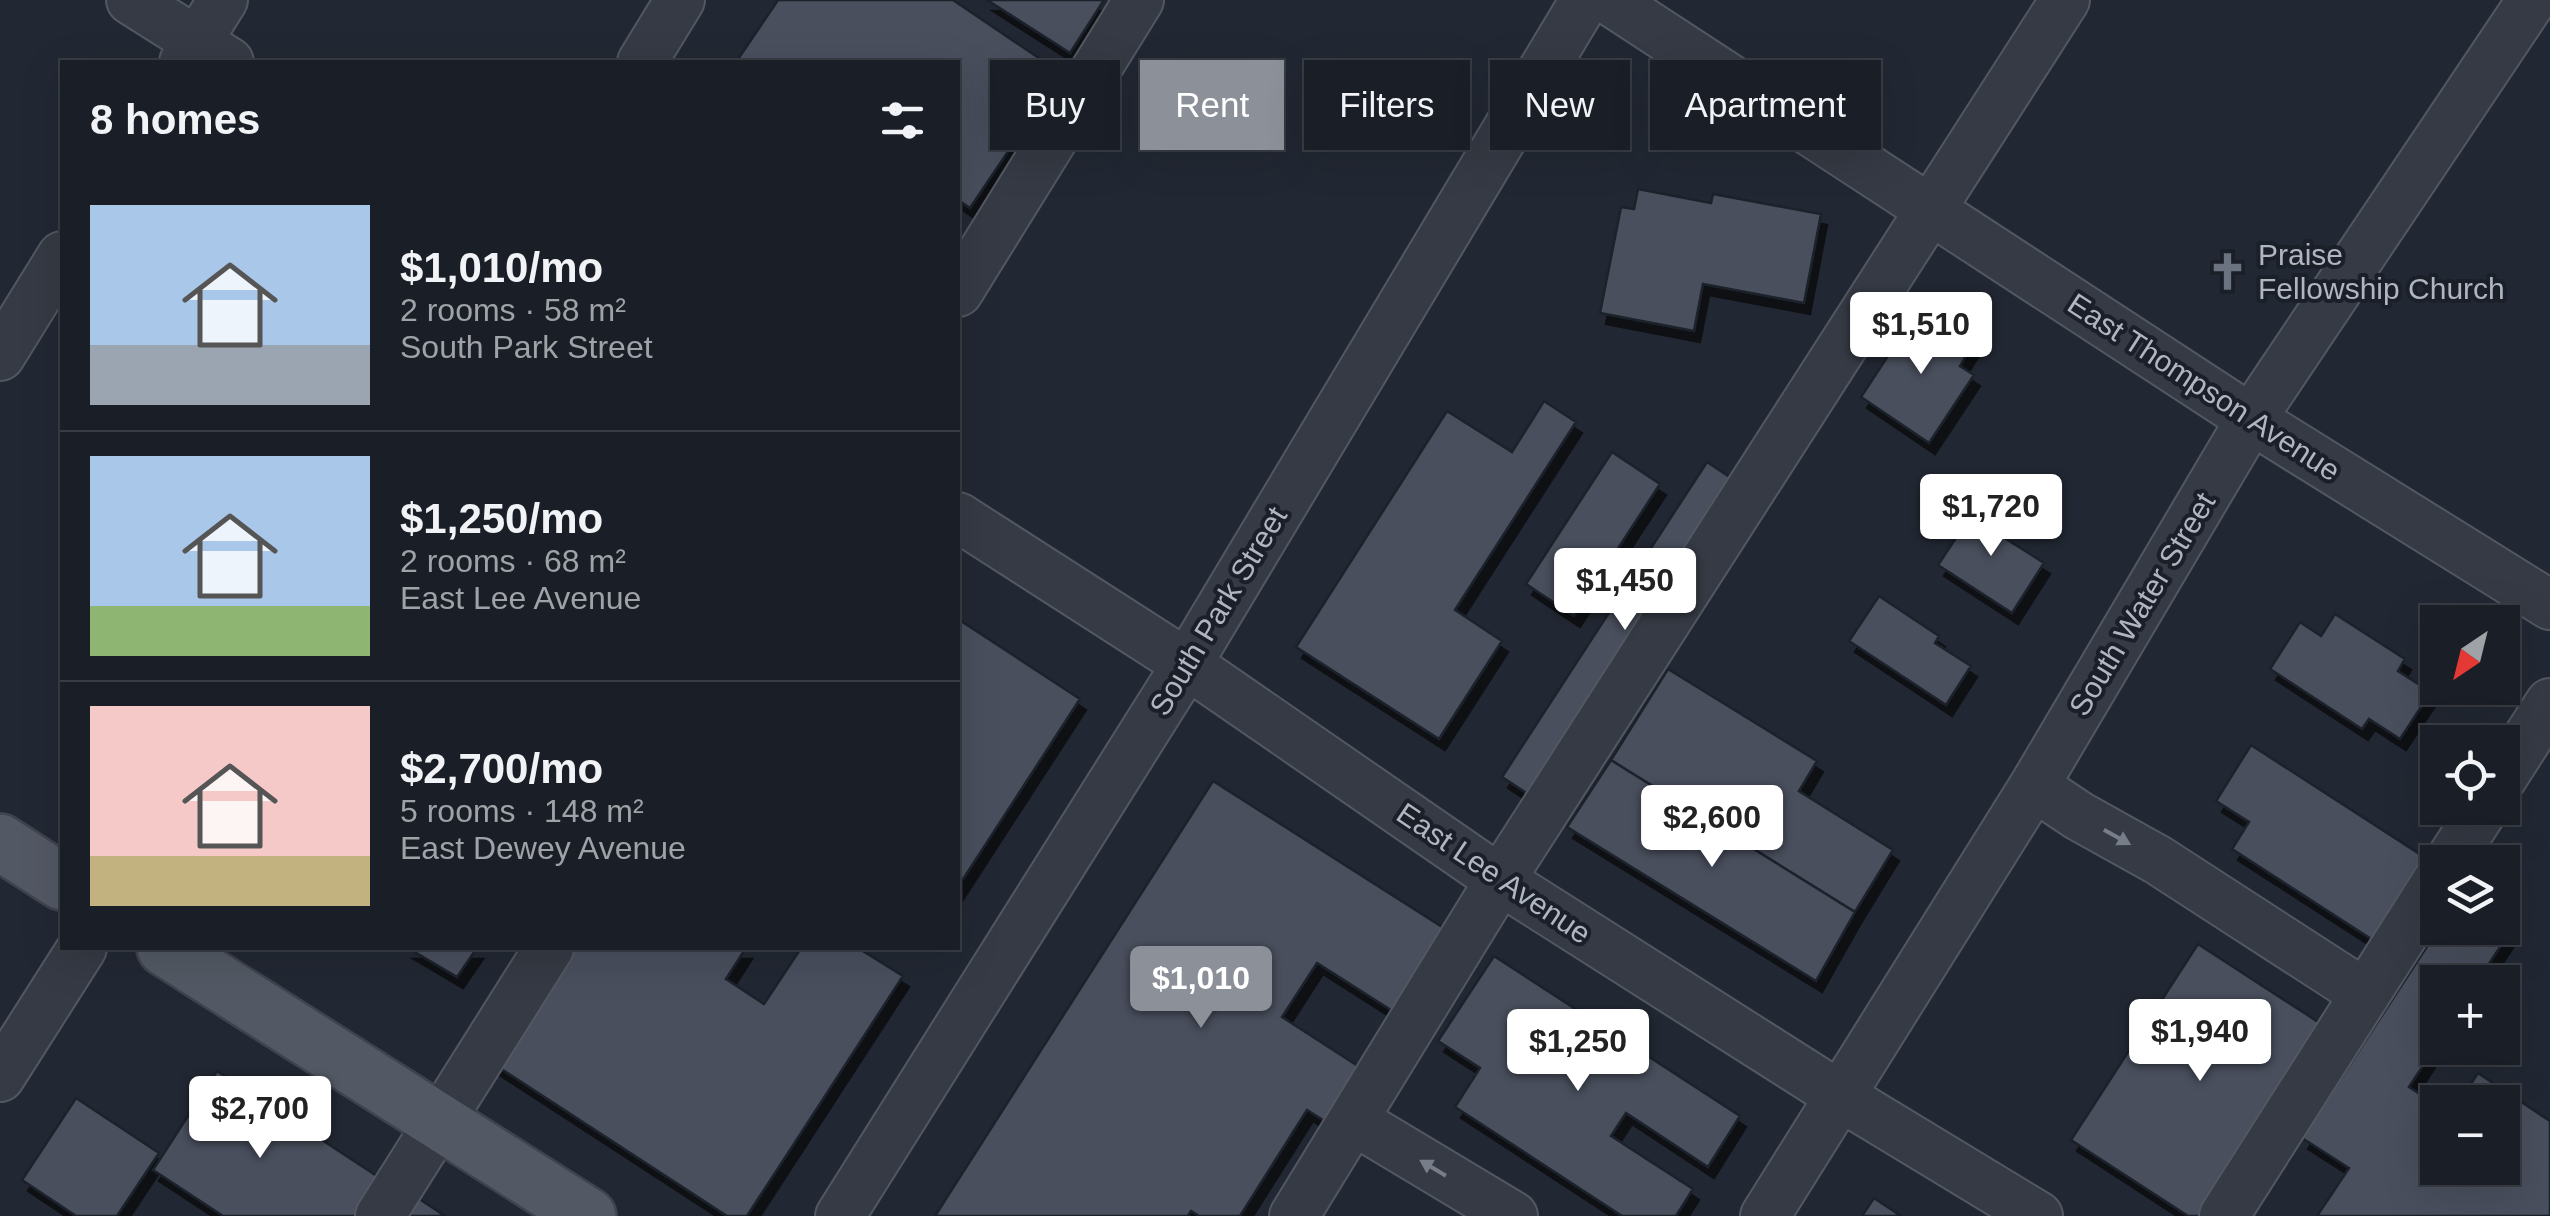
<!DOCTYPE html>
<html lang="en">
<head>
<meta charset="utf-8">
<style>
	:root { --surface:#1a1e26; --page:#23272e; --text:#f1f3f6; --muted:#9fa2a7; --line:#383c43; --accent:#8c9099 }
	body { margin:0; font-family:Helvetica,sans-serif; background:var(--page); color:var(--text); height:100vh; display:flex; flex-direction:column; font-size:38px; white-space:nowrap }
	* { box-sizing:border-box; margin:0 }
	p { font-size:32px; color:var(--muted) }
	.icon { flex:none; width:55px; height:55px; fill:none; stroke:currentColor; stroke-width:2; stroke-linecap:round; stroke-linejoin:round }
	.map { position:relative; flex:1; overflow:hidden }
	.panel { position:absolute; left:60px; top:60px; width:900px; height:890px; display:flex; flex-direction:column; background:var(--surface); border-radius:0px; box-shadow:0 10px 40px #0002,0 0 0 2px var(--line) }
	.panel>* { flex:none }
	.guide { position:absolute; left:990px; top:60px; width:950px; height:90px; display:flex; gap:20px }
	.needle { width:65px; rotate:215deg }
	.controls { position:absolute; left:2420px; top:605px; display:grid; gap:20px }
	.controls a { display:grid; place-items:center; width:100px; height:100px; border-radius:0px; background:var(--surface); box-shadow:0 10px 40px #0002,0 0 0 2px var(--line); font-size:50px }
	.price { position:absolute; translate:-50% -85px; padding:0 22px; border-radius:10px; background:#fff; color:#222; font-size:32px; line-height:65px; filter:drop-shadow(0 2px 5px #0008) }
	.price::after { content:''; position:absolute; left:50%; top:60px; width:30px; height:22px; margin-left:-15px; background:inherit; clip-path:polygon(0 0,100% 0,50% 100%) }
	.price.active { background:var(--accent); color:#fff }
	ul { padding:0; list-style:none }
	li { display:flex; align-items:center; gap:30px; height:250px; padding:0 30px }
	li+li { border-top:2px solid var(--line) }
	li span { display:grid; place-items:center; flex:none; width:280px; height:200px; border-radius:0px; color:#555 }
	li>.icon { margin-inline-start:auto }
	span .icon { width:120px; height:120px; fill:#fffc; stroke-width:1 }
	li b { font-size:42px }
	h2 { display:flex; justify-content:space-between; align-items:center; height:120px; padding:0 30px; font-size:42px }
	.tag { padding:0 35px; border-radius:0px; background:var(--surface); box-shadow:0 10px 40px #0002,0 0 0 2px var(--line); font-size:35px; line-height:90px }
	.tag.active { background:var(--accent); color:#fff }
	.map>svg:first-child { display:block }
	.building { fill:#484f5d; stroke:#1c212b; stroke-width:2.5; filter:url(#shadow) }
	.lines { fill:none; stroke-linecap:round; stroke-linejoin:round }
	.minor-casing { stroke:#525862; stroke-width:52 }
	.major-casing { stroke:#3e434e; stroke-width:60 }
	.minor { stroke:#353a44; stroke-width:48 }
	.major { stroke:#535964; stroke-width:55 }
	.oneway { fill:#787e89 }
	.labels { text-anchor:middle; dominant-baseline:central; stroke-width:8; stroke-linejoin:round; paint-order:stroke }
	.poi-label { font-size:30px; fill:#afb5c1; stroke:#1a1f28; text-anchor:start }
	.street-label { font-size:30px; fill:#afb5c1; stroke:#1a1f28 }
</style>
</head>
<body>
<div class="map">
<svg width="2550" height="1216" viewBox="0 0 2550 1216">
	<defs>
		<filter id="shadow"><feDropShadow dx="6" dy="11" stdDeviation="0" flood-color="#0009"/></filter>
	</defs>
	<rect width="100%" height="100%" fill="#222833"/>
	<path class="building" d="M778,0H953L1061,73L970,208L958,200V62H736Z
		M987,0H1104L1070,53Z
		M1638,189L1711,203L1713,194L1821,214L1804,303L1703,284L1694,331L1600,313L1621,207L1634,209Z
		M1918,310L1972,346L1960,366L1974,375L1929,443L1861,397Z
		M1544,401L1576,422L1455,610L1502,641L1439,739L1296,647L1447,411L1512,452Z
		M1612,452L1660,484L1574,616L1526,584Z
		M1707,462L1748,489L1543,804L1502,777Z
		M1981,500L2007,517L1997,533L2044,563L2012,613L1938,565Z
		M1879,596L1939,636L1935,643L1971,666L1946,705L1849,641Z
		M2335,614L2405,659L2398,671L2431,692L2400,739L2369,719L2362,729L2270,669L2300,622L2321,636Z
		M958,619L1080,699L958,887Z
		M1668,669L1817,761L1799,791L1893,850L1855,912L1611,760Z
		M2251,745L2435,864L2382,946L2232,849L2249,822L2216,801Z
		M1611,760L1855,912L1816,981L1567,827Z
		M1213,781L1461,939L1408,1021L1317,963L1282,1017L1372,1075L1337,1129L1307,1110L1240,1216H1199L1191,1211L1188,1216H935Z
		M2502,918L2514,926L2477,982H2438V1043L2409,1087L2438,1106V1168H2502V1102H2459L2478,1073L2550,1121V1216H2317L2349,1168L2302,1138L2439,928H2502Z
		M2198,944L2329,1029L2207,1216H2188L2071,1140Z
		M408,948H477L457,977Z
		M563,948H746L726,979L764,1004L801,948H858L903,976L747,1216H727L489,1061Z
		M1494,956L1740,1116L1708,1167L1626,1113L1611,1136L1693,1189L1676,1216H1622L1455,1107L1480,1068L1438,1041Z
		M217,1071L380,1178L356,1216H223L153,1170Z
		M76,1098L159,1153L117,1216H76L22,1180Z
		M415,1196L445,1216H402Z
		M1874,1198L1901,1216H1862Z"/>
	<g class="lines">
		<defs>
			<path id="minor" d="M131,0L229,62
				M1609,0L2251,419L2550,605
				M184,62L223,0
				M642,62L680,0
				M958,292L1139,0
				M0,356L62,256
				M958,517L1187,664L1500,880L1840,1096L2038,1216
				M2502,778L2550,703
				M2034,786L2079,816L2158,860L2365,994
				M2449,862L2484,808
				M0,1077L82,948
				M1353,1120L1513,1216
				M380,1216L549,948
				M840,1216L1187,664L1585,0
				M1294,1216L1500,880L2065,0
				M1765,1216L2034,786L2251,419L2532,0
				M2224,1216L2438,880"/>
			<path id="major" d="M0,842L62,882
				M165,948L588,1216"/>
		</defs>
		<use href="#minor" class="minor-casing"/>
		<use href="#major" class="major-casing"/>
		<use href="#minor" class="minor"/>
		<use href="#major" class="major"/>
	</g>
	<defs><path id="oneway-solid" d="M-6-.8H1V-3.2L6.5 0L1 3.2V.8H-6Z" transform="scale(2.5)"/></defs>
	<g class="oneway">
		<use href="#oneway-solid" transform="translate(2117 837) rotate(29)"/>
		<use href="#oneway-solid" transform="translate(1433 1168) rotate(-149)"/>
	</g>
	<defs>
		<symbol id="church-bare" viewBox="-9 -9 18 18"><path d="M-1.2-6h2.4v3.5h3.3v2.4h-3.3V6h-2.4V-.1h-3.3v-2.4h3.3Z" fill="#6b7280" stroke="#1a1f28" stroke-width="2.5" paint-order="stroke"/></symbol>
	</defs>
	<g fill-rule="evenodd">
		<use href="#church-bare" x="2200" y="244" width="55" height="55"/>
	</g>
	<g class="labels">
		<g class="poi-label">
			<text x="2258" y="254">Praise<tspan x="2258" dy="34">Fellowship Church</tspan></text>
		</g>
		<g class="street-label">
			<text transform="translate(2204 387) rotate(33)">East Thompson Avenue</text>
			<text transform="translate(2142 604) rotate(-59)">South Water Street</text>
			<text transform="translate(1218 611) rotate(-59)">South Park Street</text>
			<text transform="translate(1494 873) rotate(34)">East Lee Avenue</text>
		</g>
	</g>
</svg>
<div class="controls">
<a><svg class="needle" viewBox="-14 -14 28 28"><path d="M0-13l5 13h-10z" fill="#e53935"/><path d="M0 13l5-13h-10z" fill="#9fa2a7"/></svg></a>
<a><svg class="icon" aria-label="locate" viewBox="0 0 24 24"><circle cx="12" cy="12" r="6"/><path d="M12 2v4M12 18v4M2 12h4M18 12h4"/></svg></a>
<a><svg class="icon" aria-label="layers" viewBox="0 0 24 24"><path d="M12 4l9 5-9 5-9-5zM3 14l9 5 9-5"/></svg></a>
<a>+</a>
<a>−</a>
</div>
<b class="price" style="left:1921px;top:377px">$1,510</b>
<b class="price" style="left:1991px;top:559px">$1,720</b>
<b class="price" style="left:1625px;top:633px">$1,450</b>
<b class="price" style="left:1712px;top:870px">$2,600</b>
<b class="price active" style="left:1201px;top:1031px">$1,010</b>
<b class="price" style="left:2200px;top:1084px">$1,940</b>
<b class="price" style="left:1578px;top:1094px">$1,250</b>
<b class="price" style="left:260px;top:1161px">$2,700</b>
<div class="guide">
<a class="tag">Buy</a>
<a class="tag active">Rent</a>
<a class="tag">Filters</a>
<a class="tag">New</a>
<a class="tag">Apartment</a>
</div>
<section class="panel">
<h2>8 homes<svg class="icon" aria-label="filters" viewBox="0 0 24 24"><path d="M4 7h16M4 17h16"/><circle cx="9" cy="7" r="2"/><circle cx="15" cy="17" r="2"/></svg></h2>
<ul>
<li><span style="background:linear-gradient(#a9c7e8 70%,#9aa5b1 0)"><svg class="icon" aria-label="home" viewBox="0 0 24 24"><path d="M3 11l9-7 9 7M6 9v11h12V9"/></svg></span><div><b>$1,010/mo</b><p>2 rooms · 58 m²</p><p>South Park Street</p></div></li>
<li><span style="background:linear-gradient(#a9c7e8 75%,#8fb573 0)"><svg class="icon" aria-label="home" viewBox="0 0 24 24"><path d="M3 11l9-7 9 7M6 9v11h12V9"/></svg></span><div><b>$1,250/mo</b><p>2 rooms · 68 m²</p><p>East Lee Avenue</p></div></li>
<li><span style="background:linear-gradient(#f6c9c9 75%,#c2b280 0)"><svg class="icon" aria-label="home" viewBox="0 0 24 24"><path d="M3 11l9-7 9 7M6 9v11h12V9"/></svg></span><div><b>$2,700/mo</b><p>5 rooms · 148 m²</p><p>East Dewey Avenue</p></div></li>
</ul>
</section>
</div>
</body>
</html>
